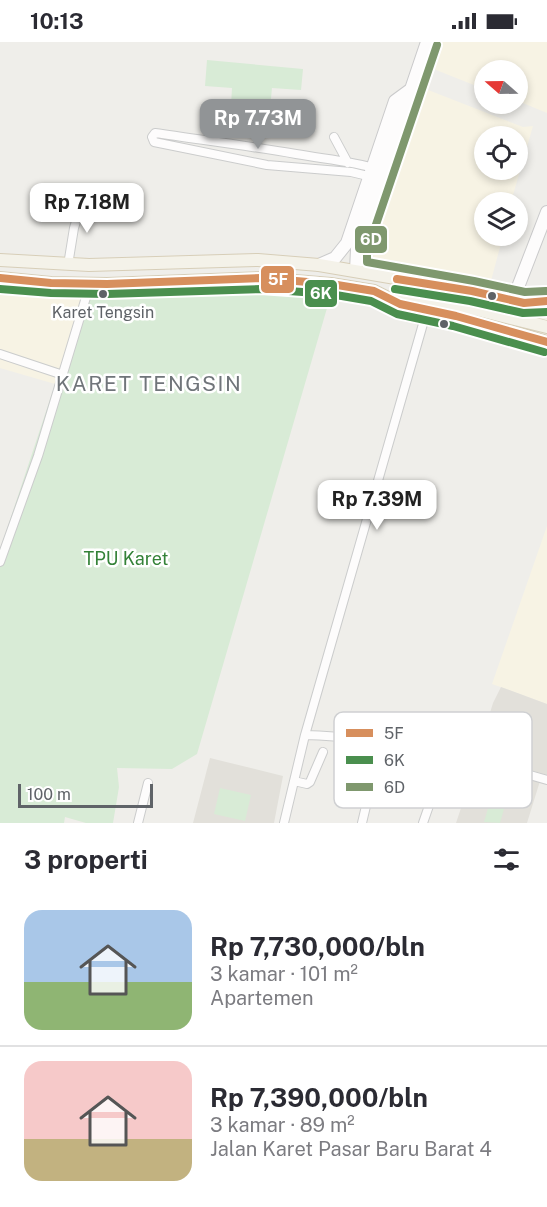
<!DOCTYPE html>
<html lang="id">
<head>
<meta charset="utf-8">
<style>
	:root { --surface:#fff; --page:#f7f7f7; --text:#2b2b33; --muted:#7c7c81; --line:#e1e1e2; --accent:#919496 }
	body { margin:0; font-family:"Public Sans",sans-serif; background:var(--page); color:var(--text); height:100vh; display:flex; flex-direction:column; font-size:22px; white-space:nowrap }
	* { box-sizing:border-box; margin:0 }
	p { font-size:20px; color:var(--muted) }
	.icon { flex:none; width:33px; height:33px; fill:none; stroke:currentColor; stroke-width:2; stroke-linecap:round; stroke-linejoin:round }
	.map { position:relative; height:781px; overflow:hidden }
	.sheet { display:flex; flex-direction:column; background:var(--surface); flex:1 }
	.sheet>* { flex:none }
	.needle { width:39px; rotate:290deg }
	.fabs { position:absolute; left:474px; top:18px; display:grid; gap:12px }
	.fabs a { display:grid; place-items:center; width:54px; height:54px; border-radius:50%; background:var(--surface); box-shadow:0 3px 9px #0003; font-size:30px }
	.scale { position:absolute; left:18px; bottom:15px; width:135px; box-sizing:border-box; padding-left:6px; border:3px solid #5f6368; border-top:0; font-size:16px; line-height:21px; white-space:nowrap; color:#5f6368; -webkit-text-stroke:4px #fff; paint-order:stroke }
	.price { position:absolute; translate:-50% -51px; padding:0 14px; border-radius:12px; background:#fff; color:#222; font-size:20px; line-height:39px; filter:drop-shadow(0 2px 3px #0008) }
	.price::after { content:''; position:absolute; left:50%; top:36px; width:18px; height:14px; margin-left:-9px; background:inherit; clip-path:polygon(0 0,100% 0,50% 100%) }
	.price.selected { background:var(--accent); color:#fff }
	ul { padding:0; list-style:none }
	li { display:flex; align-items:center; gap:18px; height:150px; padding:0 24px }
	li+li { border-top:2px solid var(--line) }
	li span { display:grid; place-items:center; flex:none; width:168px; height:120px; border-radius:18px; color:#555 }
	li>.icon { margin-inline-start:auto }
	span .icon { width:72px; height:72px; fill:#fffc; stroke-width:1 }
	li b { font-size:26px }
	h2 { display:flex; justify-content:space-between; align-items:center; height:72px; padding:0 24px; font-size:26px }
	.status { display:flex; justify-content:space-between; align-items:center; height:42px; padding:0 30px; background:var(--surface); direction:ltr }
	.status svg { height:16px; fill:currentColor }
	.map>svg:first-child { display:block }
	.commercial { fill:#f7f3e4; fill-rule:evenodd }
	.education { fill:#e2e0da }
	.green { fill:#d8ebd6 }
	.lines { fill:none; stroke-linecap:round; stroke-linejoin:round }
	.street-casing { stroke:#cbcccc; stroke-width:10 }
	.secondary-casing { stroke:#cacacb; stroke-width:14 }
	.primary-casing { stroke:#d7ceb8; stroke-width:14 }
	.street { stroke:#fdfcfc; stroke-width:8 }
	.secondary { stroke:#fdfcfc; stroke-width:12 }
	.primary { stroke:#f4f2e9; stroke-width:12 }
	.bus-1-casing { stroke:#fff; stroke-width:12 }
	.bus-2-casing { stroke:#fff; stroke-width:12 }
	.bus-3-casing { stroke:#fff; stroke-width:12 }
	.bus-1 { stroke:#d78f5d; stroke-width:8 }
	.bus-2 { stroke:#4a8f4e; stroke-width:8 }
	.bus-3 { stroke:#7f986e; stroke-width:8 }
	.bus-dot { fill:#5f6368; stroke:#fff; stroke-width:2 }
	.labels { text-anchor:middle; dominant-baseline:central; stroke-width:5; stroke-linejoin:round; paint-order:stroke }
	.bus-label { font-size:16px; fill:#5f6368; stroke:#fff }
	.park-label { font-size:18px; fill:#348238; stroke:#fff }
	.quarter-label { font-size:21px; letter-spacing:1.5px; fill:#70757a; stroke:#fff }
	.key { fill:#fff; stroke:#cfd0d2; stroke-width:1.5 }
	.key-label { font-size:16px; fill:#5f6368 }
	.line-badge { stroke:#fff; stroke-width:2 }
	.badge-label { font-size:16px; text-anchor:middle; font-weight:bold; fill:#fff }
</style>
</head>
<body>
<div class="status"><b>10:13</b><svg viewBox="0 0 49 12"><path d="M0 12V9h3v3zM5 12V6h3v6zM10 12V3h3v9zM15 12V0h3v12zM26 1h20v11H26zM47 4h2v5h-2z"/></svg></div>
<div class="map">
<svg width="547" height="781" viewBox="0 0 547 781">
	<rect width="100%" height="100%" fill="#efeeea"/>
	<path class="commercial" d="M440,0H547V71L518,59V28H484V47L431,26Z
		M418,44L523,85L533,84L511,160H484V194H503L488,250L363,221ZM484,94H518V128H484Z
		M90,237L55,342L0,326V243Z
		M547,484V662L492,642Z"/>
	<path class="education" d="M501,645L547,662V733L477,713L493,661Z
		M210,716L283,734L274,781H193Z
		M516,731L540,739L527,781H456L469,742L509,755Z"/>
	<path class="green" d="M207,18L303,27L301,48L272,46L270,66L231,63L232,46L205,44Z
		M273,236L332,249L197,712L172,727L117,726L119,745L113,781H86L65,775L64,781H0V508L90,237Z
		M220,746L251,753L245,779L214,772Z
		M491,756L506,760L500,781L484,780Z"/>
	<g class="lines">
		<defs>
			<path id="street" d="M334,95L348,121
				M372,135L351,130L267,123L154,100L152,95L155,91C202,98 250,104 296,112C324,117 351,119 378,127
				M68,223L74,186L83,156
				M0,247L4,237
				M0,312L63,333
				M0,520L38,414L90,242
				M305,693C386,695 469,715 547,738
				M294,739L307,742L310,740L323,710
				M138,781L148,741
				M284,781L305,693L427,268
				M362,781L381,701
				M423,781L447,712"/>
			<path id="secondary" d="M319,223L335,216L347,201L395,59L410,48
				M356,229L357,207L427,0
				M513,258L547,170"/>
			<path id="primary" d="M0,218L89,223L258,218L319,223L472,249L524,261L547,259
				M0,236L51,241L107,242L261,236L331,242L374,249L400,262L456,274L547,300
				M402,254L475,267L547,285
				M524,261L531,267L547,272"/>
		</defs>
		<use href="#street" class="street-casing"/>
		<use href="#secondary" class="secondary-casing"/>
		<use href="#primary" class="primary-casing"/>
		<use href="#street" class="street"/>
		<use href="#secondary" class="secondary"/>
		<use href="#primary" class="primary"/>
		<defs>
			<path id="bus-1" d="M0,236L51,241L107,242L261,236L331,242L374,249L400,262L456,274L547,300
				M397,237L472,249L524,261L547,259"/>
			<path id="bus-2" d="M0,247L51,251L107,252L261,247L330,252L371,259L397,272L453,284L544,310
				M395,247L470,259L523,271L547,270"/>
			<path id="bus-3" d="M437,3L367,209V220L474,239L525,250L546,249"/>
		</defs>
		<use href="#bus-1" class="bus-1-casing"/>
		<use href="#bus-2" class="bus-2-casing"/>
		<use href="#bus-3" class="bus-3-casing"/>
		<use href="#bus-1" class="bus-1"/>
		<use href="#bus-2" class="bus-2"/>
		<use href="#bus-3" class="bus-3"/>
	</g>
	<g class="bus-dot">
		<circle cx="103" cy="252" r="5"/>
		<circle cx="492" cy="254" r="5"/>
		<circle cx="444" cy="282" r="5"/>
	</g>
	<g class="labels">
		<g class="bus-label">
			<text x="103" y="270">Karet Tengsin</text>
		</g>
		<g class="park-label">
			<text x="126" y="516">TPU Karet</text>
		</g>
		<g class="quarter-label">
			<text x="149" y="341">KARET TENGSIN</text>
		</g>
	</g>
	<rect x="334" y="670" width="198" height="96" rx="9" class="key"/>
	<rect x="346" y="687" width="27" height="8" fill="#d78f5d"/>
	<rect x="346" y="714" width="27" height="8" fill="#4a8f4e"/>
	<rect x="346" y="741" width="27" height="8" fill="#7f986e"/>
	<g class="key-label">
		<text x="384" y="697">5F</text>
		<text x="384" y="724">6K</text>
		<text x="384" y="751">6D</text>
	</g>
	<g class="line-badge">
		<rect x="354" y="183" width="34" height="29" rx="6" fill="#7f986e"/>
		<rect x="260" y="223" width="35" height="29" rx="6" fill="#d78f5d"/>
		<rect x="304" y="237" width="34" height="29" rx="6" fill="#4a8f4e"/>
	</g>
	<g class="badge-label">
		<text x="371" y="203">6D</text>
		<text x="278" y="243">5F</text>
		<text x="321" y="257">6K</text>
	</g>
</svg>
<div class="fabs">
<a><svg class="needle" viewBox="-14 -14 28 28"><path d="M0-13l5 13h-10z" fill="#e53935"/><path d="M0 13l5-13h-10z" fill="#7c7c81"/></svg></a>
<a><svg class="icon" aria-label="locate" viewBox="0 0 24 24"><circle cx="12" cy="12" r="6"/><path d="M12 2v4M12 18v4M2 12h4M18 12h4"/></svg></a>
<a><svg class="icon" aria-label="layers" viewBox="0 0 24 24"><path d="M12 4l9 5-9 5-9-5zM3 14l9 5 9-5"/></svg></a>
</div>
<div class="scale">100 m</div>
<b class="price selected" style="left:258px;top:108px">Rp 7.73M</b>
<b class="price" style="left:87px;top:192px">Rp 7.18M</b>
<b class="price" style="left:377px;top:489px">Rp 7.39M</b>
</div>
<section class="sheet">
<h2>3 properti<svg class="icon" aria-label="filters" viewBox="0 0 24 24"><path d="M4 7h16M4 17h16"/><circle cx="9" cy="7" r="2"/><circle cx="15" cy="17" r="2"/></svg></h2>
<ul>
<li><span style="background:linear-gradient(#a9c7e8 60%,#8fb573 0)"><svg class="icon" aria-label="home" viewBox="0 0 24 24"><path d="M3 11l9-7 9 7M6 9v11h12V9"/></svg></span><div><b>Rp 7,730,000/bln</b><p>3 kamar · 101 m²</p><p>Apartemen</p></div></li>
<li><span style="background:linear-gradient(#f6c9c9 65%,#c2b280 0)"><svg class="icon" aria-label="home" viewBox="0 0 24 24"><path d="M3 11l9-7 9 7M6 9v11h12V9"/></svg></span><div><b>Rp 7,390,000/bln</b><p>3 kamar · 89 m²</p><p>Jalan Karet Pasar Baru Barat 4</p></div></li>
</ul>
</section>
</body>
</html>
